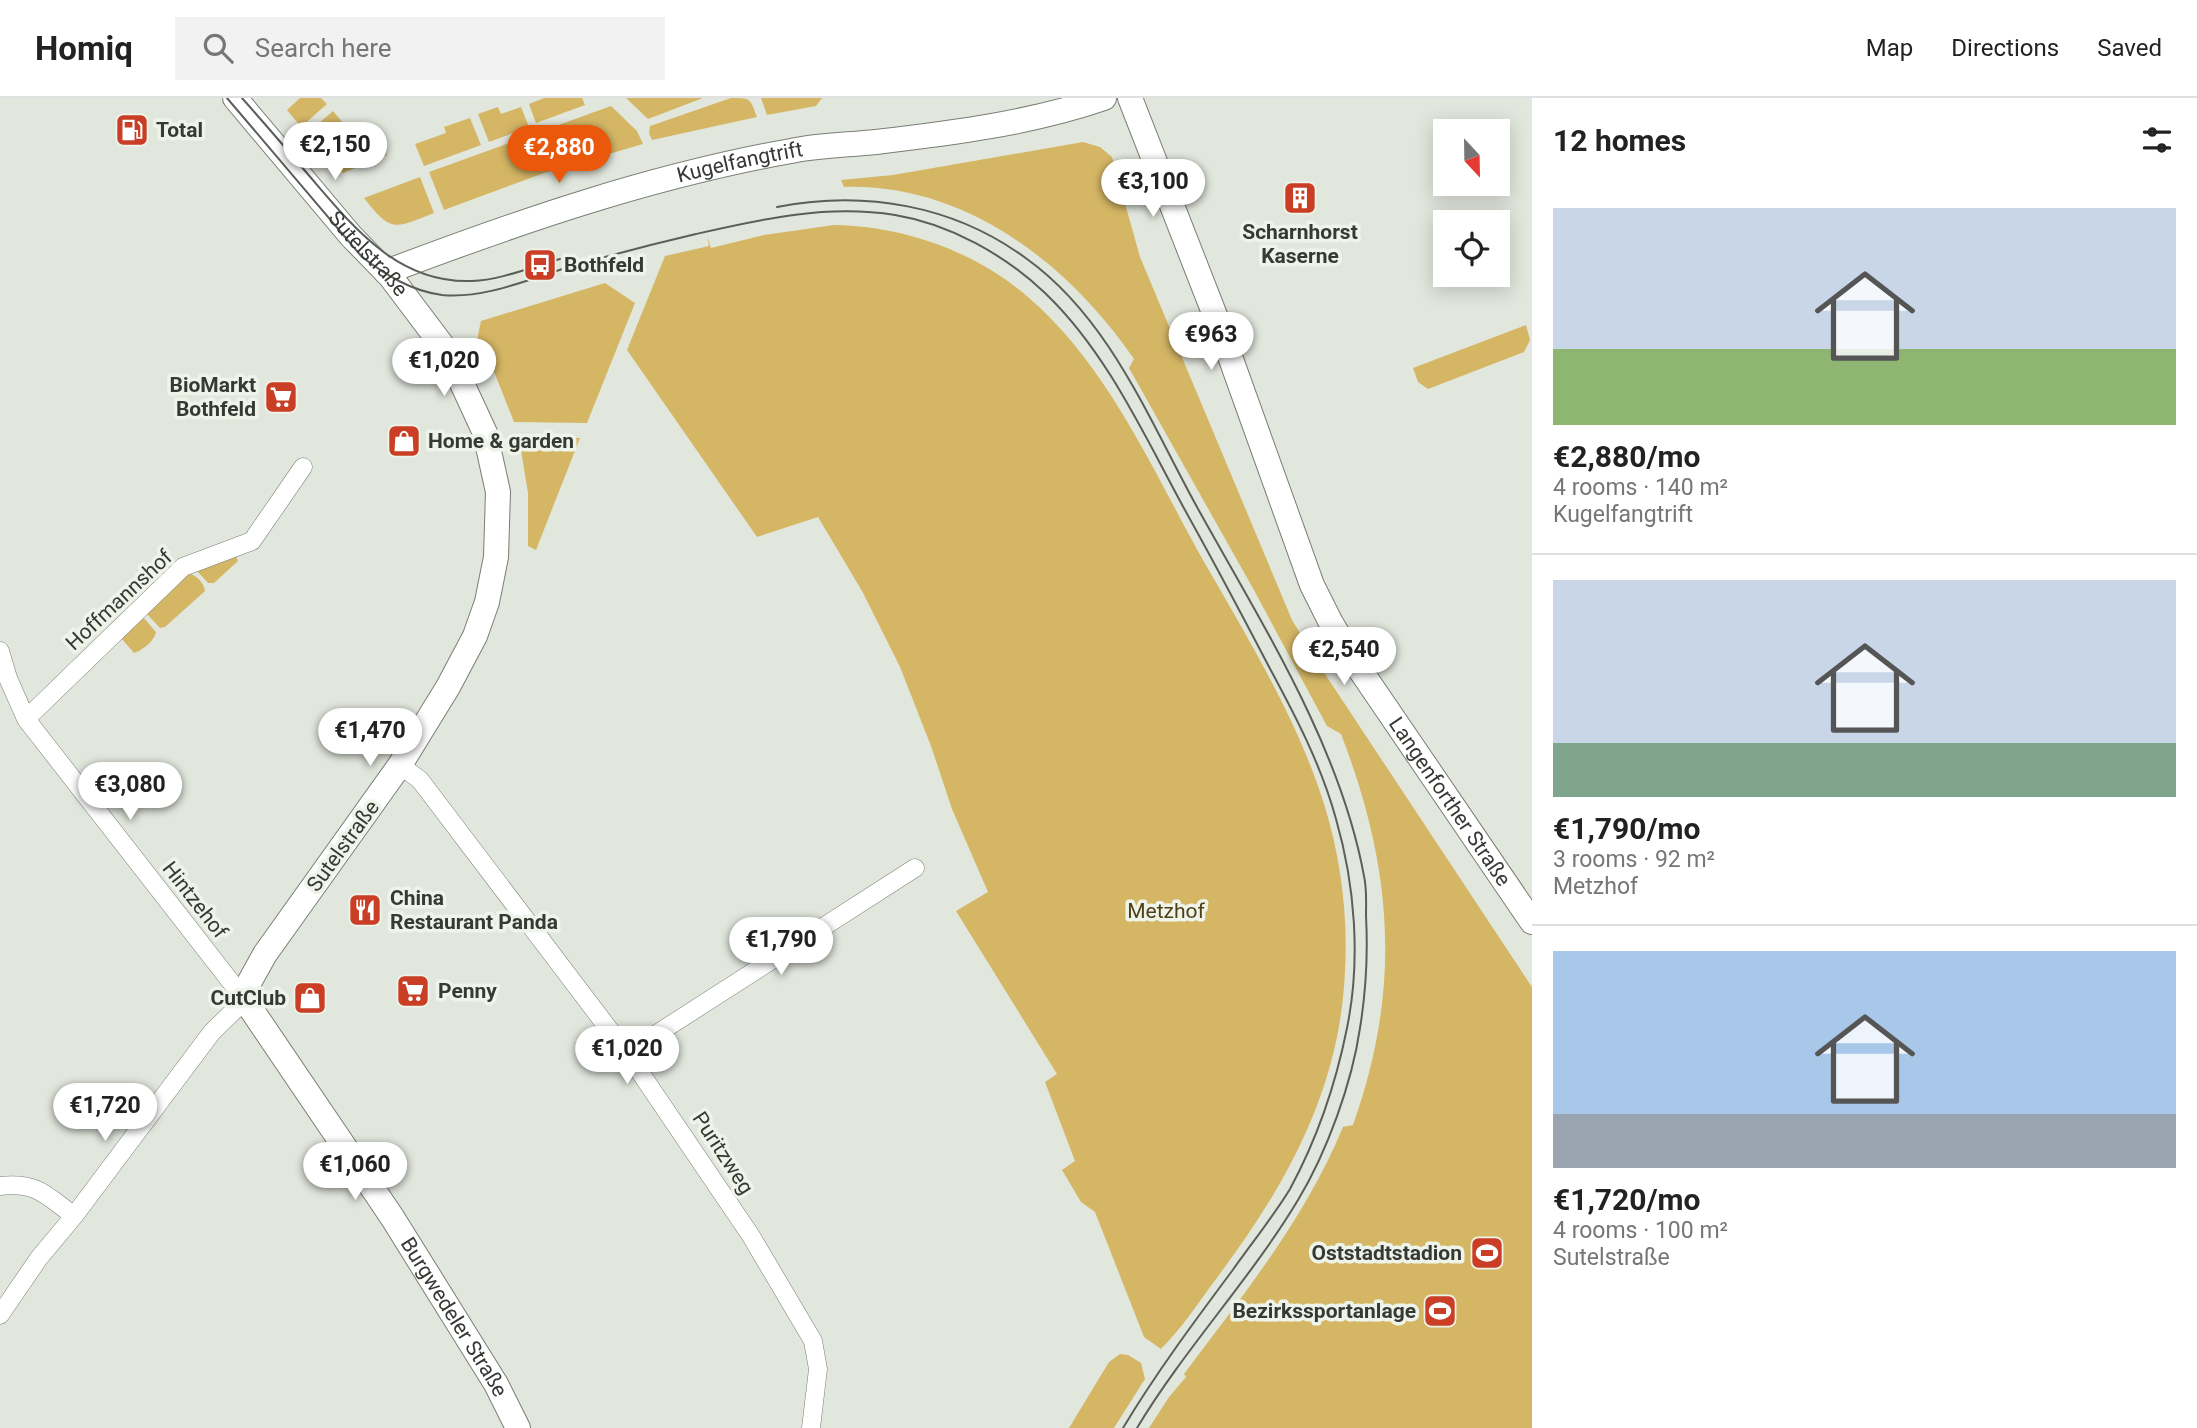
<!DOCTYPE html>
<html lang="en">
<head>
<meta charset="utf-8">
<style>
	:root { --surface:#fff; --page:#f2f2f2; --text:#222; --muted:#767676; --line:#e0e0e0; --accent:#ea580c }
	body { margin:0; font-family:Roboto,sans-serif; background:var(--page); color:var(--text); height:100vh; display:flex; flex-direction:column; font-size:26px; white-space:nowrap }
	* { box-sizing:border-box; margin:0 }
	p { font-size:23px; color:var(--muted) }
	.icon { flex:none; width:38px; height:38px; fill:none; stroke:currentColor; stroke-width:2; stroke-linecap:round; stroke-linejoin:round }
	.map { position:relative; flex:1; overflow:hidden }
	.sheet { display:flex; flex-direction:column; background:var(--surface); width:665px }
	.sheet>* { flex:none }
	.needle { width:46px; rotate:158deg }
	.controls { position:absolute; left:1433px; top:21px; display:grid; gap:14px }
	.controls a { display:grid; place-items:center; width:77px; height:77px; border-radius:0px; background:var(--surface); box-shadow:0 4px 18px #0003; font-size:35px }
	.price { position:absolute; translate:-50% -60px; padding:0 16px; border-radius:24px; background:#fff; color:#222; font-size:23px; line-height:46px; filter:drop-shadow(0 2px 4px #0008) }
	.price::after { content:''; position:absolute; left:50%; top:42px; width:21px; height:16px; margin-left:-10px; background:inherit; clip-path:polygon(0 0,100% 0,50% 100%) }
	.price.current { background:var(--accent); color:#fff }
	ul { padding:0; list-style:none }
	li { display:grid; align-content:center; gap:14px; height:371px; padding:0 21px }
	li+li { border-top:2px solid var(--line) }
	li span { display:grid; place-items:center; height:217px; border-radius:0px; color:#555 }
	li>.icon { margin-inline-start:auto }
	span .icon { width:126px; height:126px; fill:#fffc; stroke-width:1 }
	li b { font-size:30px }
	h2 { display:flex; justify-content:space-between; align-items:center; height:84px; padding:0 21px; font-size:30px }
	header { display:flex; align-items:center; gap:42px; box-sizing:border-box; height:98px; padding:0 35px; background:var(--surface); border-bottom:2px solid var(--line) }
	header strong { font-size:33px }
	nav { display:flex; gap:38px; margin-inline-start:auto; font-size:24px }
	.search { width:490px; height:63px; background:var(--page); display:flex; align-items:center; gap:18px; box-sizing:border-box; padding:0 24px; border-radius:0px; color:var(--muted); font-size:26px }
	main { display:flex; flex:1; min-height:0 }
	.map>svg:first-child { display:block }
	.green { fill:#d5b665 }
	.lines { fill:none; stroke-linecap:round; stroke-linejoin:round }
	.street-casing { stroke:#7a7e75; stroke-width:19 }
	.secondary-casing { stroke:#7a7e75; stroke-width:26 }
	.street { stroke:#fff; stroke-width:18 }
	.secondary { stroke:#fff; stroke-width:24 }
	.tram { stroke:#5b5e59; stroke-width:2 }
	.labels { text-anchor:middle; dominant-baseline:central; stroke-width:7; stroke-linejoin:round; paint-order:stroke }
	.poi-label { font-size:21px; font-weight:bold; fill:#373935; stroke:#eff4ea; text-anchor:start }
	.street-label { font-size:21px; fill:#373935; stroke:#eff4ea }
	.park-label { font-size:21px; fill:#504015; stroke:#eff4ea }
</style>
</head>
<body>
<header>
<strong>Homiq</strong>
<div class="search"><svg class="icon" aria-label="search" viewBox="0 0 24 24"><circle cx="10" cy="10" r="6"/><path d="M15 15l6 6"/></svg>Search here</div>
<nav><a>Map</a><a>Directions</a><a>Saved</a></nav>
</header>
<main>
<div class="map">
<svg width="1532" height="1330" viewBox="0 0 1532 1330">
	<rect width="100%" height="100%" fill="#e2e7dd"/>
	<path class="green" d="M300,0H321L327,6L301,29L287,12Z
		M544,0H582L585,7L536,25L529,6Z
		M626,0H703L648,21Z
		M731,0C751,0 750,0 757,19L652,42L649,35L650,28Z
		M761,0H822L816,8L767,17Z
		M611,8L637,33L643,46L544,75L444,112L429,74Z
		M498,9L501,16L521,9L529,29L489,44L478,16Z
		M333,13L366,53L383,47L387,57L343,75L312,41L323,32L318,26Z
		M470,20L481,47L424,68L415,46L446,35L444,29Z
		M1083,44L1100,49L1112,59L1140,159L1292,522L1323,573L1532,889V1330H1149L1169,1299L1186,1279L1184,1276C1243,1197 1305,1121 1343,1029L1353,1027C1402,889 1393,771 1341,636L1327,628L1255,494L1129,270L1134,261C1069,166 965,85 844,89L841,82L893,77Z
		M420,79L434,115C395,130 392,136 364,100Z
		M834,127C903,128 975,153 1028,199C1106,266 1150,366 1199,455C1244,534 1297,619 1324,706C1341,760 1348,817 1345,873C1340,994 1284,1091 1213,1185C1197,1207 1181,1231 1161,1251L1144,1239L1095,1114L1081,1104L1062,1072L1075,1063L1045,984L1057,976L956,813L988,794L952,711L931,648L900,569L862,493L818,419L757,439L627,252L665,158L709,148L707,138L711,150L764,137Z
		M605,185L635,205L587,325L514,324L493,271L477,242L481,223Z
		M1526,227L1530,242L1524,254L1428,291L1418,284L1413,270Z
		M519,340H580L536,452L528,448V395Z
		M235,456L238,463L214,485H208L197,473Z
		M187,475C195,476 204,484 205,493L165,529L160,530L147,516V512Z
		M143,519L156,534C155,542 142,553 134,555L121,540Z
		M1120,1256L1128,1257L1141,1265L1145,1281L1114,1330H1069L1109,1264Z"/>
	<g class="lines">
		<defs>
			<path id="street" d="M0,553L8,580L26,621L245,902L212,934L74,1118L39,1160L0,1217
				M26,621L183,469L252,443L303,369
				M400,667L420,682L627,955L751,1138L813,1243L818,1271L811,1330
				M627,955L915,770
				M0,1088C37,1084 46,1097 74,1118"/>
			<g id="secondary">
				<path id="s1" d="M235,0L351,138L390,178L448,255L485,335L498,394L496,459L487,504L475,538L448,589L400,667L265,856L250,883L245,902L392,1119L496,1286L518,1330"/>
				<path id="s2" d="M1130,0L1218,225L1312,487L1331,525L1352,560L1532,824"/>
				<path id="s3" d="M386,174C518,124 651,78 791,53C819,47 847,47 876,44C952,35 1032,25 1104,0"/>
			</g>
		</defs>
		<use href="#street" class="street-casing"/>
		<use href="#secondary" class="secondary-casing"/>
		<use href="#street" class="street"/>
		<use href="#secondary" class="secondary"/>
		<path class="tram" d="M227,0L362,159C386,177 411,193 442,197C485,201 529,181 569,169C611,157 653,146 696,136C762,121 827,106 895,117C950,126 1005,157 1045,195C1110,257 1148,346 1191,423C1217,470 1242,517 1267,565C1294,615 1321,666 1336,721C1355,787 1361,862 1347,930C1336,985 1317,1041 1290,1091C1273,1119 1251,1146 1232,1173C1194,1224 1156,1275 1123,1330
			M242,0C266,27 289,54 312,81C355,131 399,186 472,183C501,182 531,169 560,161
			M777,109C865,92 954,107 1027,161C1110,221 1149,322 1197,409C1261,525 1340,647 1364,778C1367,791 1366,805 1366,818C1368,855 1366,893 1360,930C1352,985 1327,1054 1298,1102C1250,1182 1185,1250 1137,1330"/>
	</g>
	<defs>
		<symbol id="fuel-square" viewBox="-11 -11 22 22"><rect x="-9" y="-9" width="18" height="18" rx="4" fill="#c93e25" stroke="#eff4ea"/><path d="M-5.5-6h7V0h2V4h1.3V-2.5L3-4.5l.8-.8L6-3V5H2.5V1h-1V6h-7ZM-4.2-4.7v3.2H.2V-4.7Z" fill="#fff"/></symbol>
		<symbol id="building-square" viewBox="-11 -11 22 22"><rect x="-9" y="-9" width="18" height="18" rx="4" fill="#c93e25" stroke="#eff4ea"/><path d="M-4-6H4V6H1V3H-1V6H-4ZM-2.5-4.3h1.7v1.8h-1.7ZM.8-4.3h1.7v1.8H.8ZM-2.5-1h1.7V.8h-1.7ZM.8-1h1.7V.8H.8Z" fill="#fff"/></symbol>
		<symbol id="bus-square" viewBox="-11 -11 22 22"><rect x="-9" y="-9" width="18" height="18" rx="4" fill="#c93e25" stroke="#eff4ea"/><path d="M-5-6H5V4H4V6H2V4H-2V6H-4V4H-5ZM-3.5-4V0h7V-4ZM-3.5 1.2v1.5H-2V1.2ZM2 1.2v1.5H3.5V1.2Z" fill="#fff"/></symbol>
		<symbol id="supermarket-square" viewBox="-11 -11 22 22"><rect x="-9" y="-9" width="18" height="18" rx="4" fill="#c93e25" stroke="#eff4ea"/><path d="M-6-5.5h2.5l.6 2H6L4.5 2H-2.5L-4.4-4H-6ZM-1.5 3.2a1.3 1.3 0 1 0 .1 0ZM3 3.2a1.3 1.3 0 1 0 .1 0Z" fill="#fff"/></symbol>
		<symbol id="shop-square" viewBox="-11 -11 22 22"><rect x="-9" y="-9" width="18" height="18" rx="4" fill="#c93e25" stroke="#eff4ea"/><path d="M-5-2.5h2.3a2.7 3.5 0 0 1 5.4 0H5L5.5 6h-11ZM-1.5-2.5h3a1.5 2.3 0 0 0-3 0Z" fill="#fff"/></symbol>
		<symbol id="restaurant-square" viewBox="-11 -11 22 22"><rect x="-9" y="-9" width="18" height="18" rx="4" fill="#c93e25" stroke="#eff4ea"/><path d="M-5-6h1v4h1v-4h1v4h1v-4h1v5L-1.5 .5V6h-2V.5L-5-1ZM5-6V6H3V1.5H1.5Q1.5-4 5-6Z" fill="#fff"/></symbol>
		<symbol id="stadium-square" viewBox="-11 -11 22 22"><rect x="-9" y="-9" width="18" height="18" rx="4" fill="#c93e25" stroke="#eff4ea"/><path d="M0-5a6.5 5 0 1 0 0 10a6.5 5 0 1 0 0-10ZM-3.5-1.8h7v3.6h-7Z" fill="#fff"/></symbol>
	</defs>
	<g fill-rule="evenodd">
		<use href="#fuel-square" x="113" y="13" width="38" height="38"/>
		<use href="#building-square" x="1281" y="81" width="38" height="38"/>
		<use href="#bus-square" x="521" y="148" width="38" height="38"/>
		<use href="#supermarket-square" x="262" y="280" width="38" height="38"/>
		<use href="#shop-square" x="385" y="324" width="38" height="38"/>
		<use href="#restaurant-square" x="346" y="793" width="38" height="38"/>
		<use href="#supermarket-square" x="394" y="874" width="38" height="38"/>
		<use href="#shop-square" x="291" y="881" width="38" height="38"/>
		<use href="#stadium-square" x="1468" y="1136" width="38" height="38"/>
		<use href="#stadium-square" x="1421" y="1194" width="38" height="38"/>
	</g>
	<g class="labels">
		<g class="poi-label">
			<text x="156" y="32">Total</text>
			<text x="1300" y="134" text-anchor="middle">Scharnhorst<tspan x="1300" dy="24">Kaserne</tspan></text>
			<text x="564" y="167">Bothfeld</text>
			<text x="256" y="287" text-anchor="end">BioMarkt<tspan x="256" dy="24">Bothfeld</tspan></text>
			<text x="428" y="343">Home &amp; garden</text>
			<text x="390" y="800">China<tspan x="390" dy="24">Restaurant Panda</tspan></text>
			<text x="438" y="893">Penny</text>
			<text x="286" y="900" text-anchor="end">CutClub</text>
			<text x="1462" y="1155" text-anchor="end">Oststadtstadion</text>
			<text x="1416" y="1213" text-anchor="end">Bezirkssportanlage</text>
		</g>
		<g class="street-label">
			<text stroke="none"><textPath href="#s3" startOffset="371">Kugelfangtrift</textPath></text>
			<text stroke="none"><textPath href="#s1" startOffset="205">Sutelstraße</textPath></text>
			<text transform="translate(119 502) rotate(-43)">Hoffmannshof</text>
			<text stroke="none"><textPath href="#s2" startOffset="777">Langenforther Straße</textPath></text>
			<text transform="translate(343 748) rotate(-54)">Sutelstraße</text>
			<text transform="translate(195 802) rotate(52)">Hintzehof</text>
			<text transform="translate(723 1055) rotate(57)">Puritzweg</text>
			<text stroke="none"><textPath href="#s1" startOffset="1440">Burgwedeler Straße</textPath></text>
		</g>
		<g class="park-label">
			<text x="1166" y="813">Metzhof</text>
		</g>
	</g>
</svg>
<div class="controls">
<a><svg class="needle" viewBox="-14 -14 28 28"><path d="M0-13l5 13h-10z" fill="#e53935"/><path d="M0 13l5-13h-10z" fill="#767676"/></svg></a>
<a><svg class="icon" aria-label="locate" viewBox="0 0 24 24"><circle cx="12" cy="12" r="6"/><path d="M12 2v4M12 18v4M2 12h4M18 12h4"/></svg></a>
</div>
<b class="price" style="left:335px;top:84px">€2,150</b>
<b class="price current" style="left:559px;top:87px">€2,880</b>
<b class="price" style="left:1153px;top:121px">€3,100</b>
<b class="price" style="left:1211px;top:274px">€963</b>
<b class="price" style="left:444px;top:300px">€1,020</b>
<b class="price" style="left:1344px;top:589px">€2,540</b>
<b class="price" style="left:370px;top:670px">€1,470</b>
<b class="price" style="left:130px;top:724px">€3,080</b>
<b class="price" style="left:781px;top:879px">€1,790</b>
<b class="price" style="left:627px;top:988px">€1,020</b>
<b class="price" style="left:105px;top:1045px">€1,720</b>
<b class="price" style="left:355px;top:1104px">€1,060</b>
</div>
<section class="sheet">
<h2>12 homes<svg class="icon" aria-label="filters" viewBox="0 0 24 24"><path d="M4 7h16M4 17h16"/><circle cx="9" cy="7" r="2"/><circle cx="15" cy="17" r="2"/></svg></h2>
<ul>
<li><span style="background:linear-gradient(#c9d6e8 65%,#8fb573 0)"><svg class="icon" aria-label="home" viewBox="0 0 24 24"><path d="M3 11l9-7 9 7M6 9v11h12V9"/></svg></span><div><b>€2,880/mo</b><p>4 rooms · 140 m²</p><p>Kugelfangtrift</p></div></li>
<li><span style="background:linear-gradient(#c9d6e8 75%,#7fa58c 0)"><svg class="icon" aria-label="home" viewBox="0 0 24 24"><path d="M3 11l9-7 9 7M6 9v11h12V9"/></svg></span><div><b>€1,790/mo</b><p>3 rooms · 92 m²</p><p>Metzhof</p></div></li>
<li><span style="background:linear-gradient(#a9c7e8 75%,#9aa5b1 0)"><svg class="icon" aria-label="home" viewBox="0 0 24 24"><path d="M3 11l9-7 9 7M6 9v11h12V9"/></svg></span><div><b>€1,720/mo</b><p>4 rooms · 100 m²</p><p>Sutelstraße</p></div></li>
</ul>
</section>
</main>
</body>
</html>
